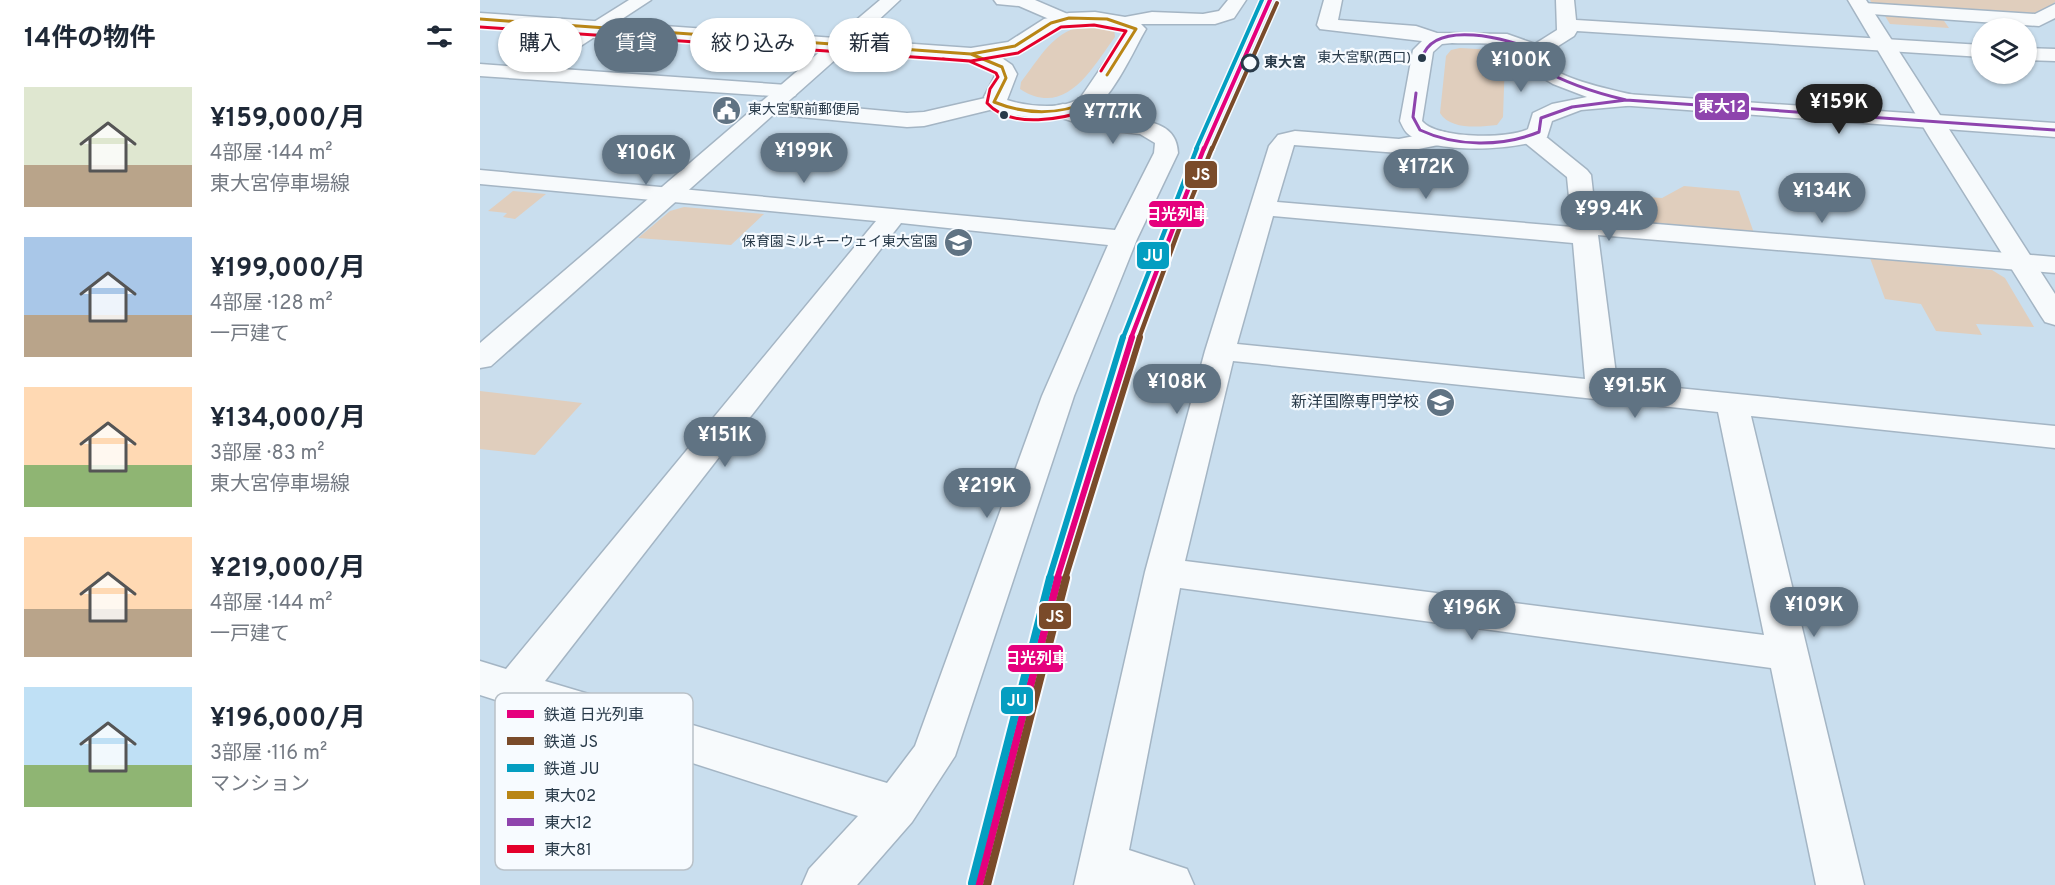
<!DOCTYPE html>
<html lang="ja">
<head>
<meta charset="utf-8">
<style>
	:root { --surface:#fff; --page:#f6f6f7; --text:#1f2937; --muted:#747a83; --accent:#607383 }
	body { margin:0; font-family:Overpass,"Noto Sans JP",sans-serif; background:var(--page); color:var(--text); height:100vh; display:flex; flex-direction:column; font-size:22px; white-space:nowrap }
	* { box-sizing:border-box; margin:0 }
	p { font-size:20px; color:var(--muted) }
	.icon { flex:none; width:33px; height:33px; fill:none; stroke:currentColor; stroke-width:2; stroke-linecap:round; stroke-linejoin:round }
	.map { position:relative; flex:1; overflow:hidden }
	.side { display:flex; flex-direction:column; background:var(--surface); width:480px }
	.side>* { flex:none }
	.guide { position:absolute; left:18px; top:18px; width:570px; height:54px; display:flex; gap:12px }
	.buttons { position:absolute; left:1491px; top:18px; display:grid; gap:12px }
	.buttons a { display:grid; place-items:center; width:66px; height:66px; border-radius:50%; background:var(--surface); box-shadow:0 2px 4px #0004; font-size:30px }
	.price { position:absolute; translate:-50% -51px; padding:0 14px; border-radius:21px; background:var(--accent); color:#fff; font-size:20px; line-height:39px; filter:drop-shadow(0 2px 3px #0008) }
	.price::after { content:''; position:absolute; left:50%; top:36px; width:18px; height:14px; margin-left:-9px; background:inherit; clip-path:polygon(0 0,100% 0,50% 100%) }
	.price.current { background:#222; color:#fff }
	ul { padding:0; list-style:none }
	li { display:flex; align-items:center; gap:18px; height:150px; padding:0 24px }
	li span { display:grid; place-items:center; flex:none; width:168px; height:120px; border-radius:0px; color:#555 }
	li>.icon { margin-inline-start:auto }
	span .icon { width:72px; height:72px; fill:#fffc; stroke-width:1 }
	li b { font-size:26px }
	h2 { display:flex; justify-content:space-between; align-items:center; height:72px; padding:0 24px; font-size:26px }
	.tag { padding:0 21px; border-radius:27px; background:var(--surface); box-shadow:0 2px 4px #0004; font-size:21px; line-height:54px }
	.tag.current { background:var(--accent); color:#fff }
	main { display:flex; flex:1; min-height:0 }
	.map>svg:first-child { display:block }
	.green { fill:#e0cebd }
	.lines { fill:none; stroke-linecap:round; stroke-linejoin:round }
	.minor-casing { stroke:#a4b5c4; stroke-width:3 }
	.tertiary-casing { stroke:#a4b5c4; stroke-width:3 }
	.secondary-casing { stroke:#a4b5c4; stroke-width:3 }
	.minor { fill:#f7fafc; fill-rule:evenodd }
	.tertiary { fill:#f7fafc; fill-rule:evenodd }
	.secondary { fill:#f7fafc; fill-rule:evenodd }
	.bus-1-casing { stroke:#f7fbff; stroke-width:6 }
	.bus-2-casing { stroke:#f7fbff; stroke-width:6 }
	.bus-3-casing { stroke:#f7fbff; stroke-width:6 }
	.bus-1 { stroke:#b98616; stroke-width:3 }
	.bus-2 { stroke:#8e44ad; stroke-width:3 }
	.bus-3 { stroke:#e4002b; stroke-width:3 }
	.rail-1-far3-casing { stroke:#f7fbff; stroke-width:7 }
	.rail-1-far2-casing { stroke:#f7fbff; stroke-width:8 }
	.rail-1-far1-casing { stroke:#f7fbff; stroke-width:10 }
	.rail-1-casing { stroke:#f7fbff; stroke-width:12 }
	.rail-2-far3-casing { stroke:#f7fbff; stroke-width:7 }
	.rail-2-far2-casing { stroke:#f7fbff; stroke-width:8 }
	.rail-2-far1-casing { stroke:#f7fbff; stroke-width:10 }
	.rail-2-casing { stroke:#f7fbff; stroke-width:12 }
	.rail-3-far3-casing { stroke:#f7fbff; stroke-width:7 }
	.rail-3-far2-casing { stroke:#f7fbff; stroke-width:8 }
	.rail-3-far1-casing { stroke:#f7fbff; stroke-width:10 }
	.rail-3-casing { stroke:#f7fbff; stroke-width:12 }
	.rail-1-far3 { stroke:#e5007d; stroke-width:4 }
	.rail-1-far2 { stroke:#e5007d; stroke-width:4.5 }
	.rail-1-far1 { stroke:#e5007d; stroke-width:6 }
	.rail-1 { stroke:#e5007d; stroke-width:8 }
	.rail-2-far3 { stroke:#7a4b2a; stroke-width:4 }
	.rail-2-far2 { stroke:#7a4b2a; stroke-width:4.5 }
	.rail-2-far1 { stroke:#7a4b2a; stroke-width:6 }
	.rail-2 { stroke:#7a4b2a; stroke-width:8 }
	.rail-3-far3 { stroke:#049ec1; stroke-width:4 }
	.rail-3-far2 { stroke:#049ec1; stroke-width:4.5 }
	.rail-3-far1 { stroke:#049ec1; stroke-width:6 }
	.rail-3 { stroke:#049ec1; stroke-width:8 }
	.bus-dot { fill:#283a49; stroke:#f7fbff; stroke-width:2 }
	.stop-dot { fill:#f7fbff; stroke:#283a49; stroke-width:3 }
	.labels { text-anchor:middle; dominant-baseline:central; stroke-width:4.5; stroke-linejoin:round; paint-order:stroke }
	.bus-label { font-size:14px; fill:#283a49; stroke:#f7fbff; text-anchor:end }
	.far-stop-label { font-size:14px; font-weight:bold; fill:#283a49; stroke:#f7fbff; text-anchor:start }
	.far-poi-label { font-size:14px; fill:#283a49; stroke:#f7fbff; text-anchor:start }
	.poi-label { font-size:16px; fill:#283a49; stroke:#f7fbff; text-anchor:end }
	.key { fill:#f7fbff; stroke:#b9c1c8; stroke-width:1.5 }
	.key-label { font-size:16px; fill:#283a49 }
	.line-badge { stroke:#f7fbff; stroke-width:2 }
	.badge-label { font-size:16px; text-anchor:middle; font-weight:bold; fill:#fff }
</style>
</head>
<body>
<main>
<section class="side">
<h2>14件の物件<svg class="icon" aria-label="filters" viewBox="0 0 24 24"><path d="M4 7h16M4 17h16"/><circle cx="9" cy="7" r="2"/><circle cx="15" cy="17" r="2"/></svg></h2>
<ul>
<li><span style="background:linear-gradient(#dfe7d0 65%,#b9a48a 0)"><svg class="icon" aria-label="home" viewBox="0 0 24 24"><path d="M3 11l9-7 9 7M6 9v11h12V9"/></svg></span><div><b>¥159,000/月</b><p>4部屋 · 144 m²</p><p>東大宮停車場線</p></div></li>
<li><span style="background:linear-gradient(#a9c7e8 65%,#b9a48a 0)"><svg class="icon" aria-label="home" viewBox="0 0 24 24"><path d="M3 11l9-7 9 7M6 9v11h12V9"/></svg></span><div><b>¥199,000/月</b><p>4部屋 · 128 m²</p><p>一戸建て</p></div></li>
<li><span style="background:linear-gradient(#ffd9b3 65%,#8fb573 0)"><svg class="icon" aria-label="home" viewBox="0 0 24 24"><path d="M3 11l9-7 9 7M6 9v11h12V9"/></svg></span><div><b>¥134,000/月</b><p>3部屋 · 83 m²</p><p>東大宮停車場線</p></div></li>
<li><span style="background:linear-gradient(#ffd9b3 60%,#b9a48a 0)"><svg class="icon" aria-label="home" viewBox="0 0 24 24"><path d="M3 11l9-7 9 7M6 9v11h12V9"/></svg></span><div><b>¥219,000/月</b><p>4部屋 · 144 m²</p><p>一戸建て</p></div></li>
<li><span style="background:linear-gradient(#bfe0f5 65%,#8fb573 0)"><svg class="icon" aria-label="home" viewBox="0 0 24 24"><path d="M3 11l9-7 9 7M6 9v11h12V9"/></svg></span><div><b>¥196,000/月</b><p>3部屋 · 116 m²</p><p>マンション</p></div></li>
</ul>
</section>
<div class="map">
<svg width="1575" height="885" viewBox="0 0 1575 885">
	<rect width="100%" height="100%" fill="#c9deee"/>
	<path class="green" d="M1390,0H1575V2L1556,17L1394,7Z
		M1408,15L1462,18L1469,28L1410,24L1405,16Z
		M619,24L634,29L635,37C612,68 586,119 540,89L541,82C565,51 575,26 619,24Z
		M980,48L1014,50L1022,53L1025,59L1023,117L1017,125C999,127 970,130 960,113L966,56L971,50Z
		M1204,186L1259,191L1274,233L1133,222L1124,216L1121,194L1182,198Z
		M33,191L66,194L35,219L23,217L27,213L8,211Z
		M204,207L284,214L251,245L158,238L190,211Z
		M1390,258L1512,270L1525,278L1554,327L1496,324L1502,335L1456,331L1441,304L1405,299Z
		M0,391L102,403L55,455L0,449Z"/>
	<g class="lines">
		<defs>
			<path id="minor" d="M149,0H171L67,68L307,85L315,86L318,91L315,96L307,97L0,76V64L42,67Z
				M514,0H555L590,15L592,19L583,25L539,6L517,4Z
				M1076,0H1094L1096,20L1502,45V57L1097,31L1094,36L1064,55H1050L1047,51L1050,47L1077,30Z
				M1384,3L1555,14L1575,4V18L1559,26L1377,13L1375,9Z
				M1546,48L1575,49V61L1546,60Z
				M514,96L522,97L525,102L522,107L444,126L427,127L288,114L280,112L277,107L280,102L288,100L427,113L444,112Z
				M583,104C597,107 610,114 623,116C650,121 697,115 698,153L657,239L594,396L475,756L432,822L377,885H322L329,869L378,816L0,695V661L26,669L396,221L0,184V170L635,230L674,153L675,143L660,134L618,129L575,116L572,111L575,106ZM421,223L628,245L562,396L435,746L407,783L65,681Z
				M1052,130L1060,132L1107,170L1111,175L1116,219L1575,257V273L1118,235L1137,382L1575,426V448L1271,416L1384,885H1336L1291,668L700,588L649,850L707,869L714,885H594L665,572L725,351L789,146L798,135L815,131L919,139L960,131L968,133L971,138L968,143L919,153L814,145L797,202L1092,227L1087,177L1044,142L1041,137L1044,132ZM793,216L1093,243L1105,379L757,344ZM753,361L1238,412L1284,635L705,561Z"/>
			<path id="tertiary" d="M400,0H420L377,40L491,48L528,42L564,19L589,13L615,12L645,17L672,12L723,14L739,11L748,0H766L754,18L735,24H661L666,29L662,36C651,57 633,94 614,109C591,126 534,117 509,109L504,97L516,74L513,69L495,61L365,51L11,366L0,368V343L343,49L0,25V13L355,38ZM615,23L635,26L646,31L601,97C585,111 546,106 527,100L537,74L532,65L519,56L552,46L583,25Z
				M844,0H862L858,20L936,26L957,33L1027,34L1064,47C1068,52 1066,59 1070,65C1078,79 1137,91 1154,95L1157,100L1154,105L1146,106L1101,110L1072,121L1067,137C1040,151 950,155 927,133C924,130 922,125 920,121L933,50L942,41L840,29L837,25ZM972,43C997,44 1025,40 1047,54L1053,72L1073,84L1107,97L1072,104L1053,113L1048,129C1029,139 956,139 942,121L953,52L962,44Z
				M1368,0H1386L1575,294V325L1565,322L1561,316L1448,135Z"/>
			<path id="secondary" d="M1146,94L1575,123V137L1138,105L1135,100L1138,95Z"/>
		</defs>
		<use href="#minor" class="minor-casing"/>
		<use href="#tertiary" class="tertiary-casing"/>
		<use href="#secondary" class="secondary-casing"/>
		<use href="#minor" class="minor"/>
		<use href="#tertiary" class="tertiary"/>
		<use href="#secondary" class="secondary"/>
		<defs>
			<path id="bus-1" d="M0,19L491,54L535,46L571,23L589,18L627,19L656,29L627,75
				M491,54L522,67L526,78L514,102C546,115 579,115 611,101"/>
			<path id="bus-2" d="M942,58C954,18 1029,39 1057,51L1060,68C1087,84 1116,93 1146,100L1575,130
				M936,93L933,117L940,130C976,147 1022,147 1059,132L1061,118L1092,107L1146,100"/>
			<path id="bus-3" d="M0,27L491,61L538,53L581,27L614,25L646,31L621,71
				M463,59L489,61L516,73L518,77L510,89L507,103C531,130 584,119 614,108"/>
		</defs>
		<use href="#bus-1" class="bus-1-casing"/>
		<use href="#bus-2" class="bus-2-casing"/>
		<use href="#bus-3" class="bus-3-casing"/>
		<use href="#bus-1" class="bus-1"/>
		<use href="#bus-2" class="bus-2"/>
		<use href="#bus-3" class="bus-3"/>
		<defs>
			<path id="rail-1-far3" d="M724,149L790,0"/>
			<path id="rail-1-far2" d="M651,338L724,148"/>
			<path id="rail-1-far1" d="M577,579L652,337"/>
			<path id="rail-1" d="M499,885L578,578"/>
			<path id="rail-2-far3" d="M732,149L797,3"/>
			<path id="rail-2-far2" d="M659,338L698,232L732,148"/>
			<path id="rail-2-far1" d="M585,579L660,337"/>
			<path id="rail-2" d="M507,885L586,578"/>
			<path id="rail-3-far3" d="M716,149L782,0"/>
			<path id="rail-3-far2" d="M643,338L717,148"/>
			<path id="rail-3-far1" d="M569,579L643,337"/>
			<path id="rail-3" d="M492,883L570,578"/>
		</defs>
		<use href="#rail-1-far3" class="rail-1-far3-casing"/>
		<use href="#rail-1-far2" class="rail-1-far2-casing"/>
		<use href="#rail-1-far1" class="rail-1-far1-casing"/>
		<use href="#rail-1" class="rail-1-casing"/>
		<use href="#rail-2-far3" class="rail-2-far3-casing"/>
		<use href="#rail-2-far2" class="rail-2-far2-casing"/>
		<use href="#rail-2-far1" class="rail-2-far1-casing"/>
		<use href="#rail-2" class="rail-2-casing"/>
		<use href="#rail-3-far3" class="rail-3-far3-casing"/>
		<use href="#rail-3-far2" class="rail-3-far2-casing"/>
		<use href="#rail-3-far1" class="rail-3-far1-casing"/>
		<use href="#rail-3" class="rail-3-casing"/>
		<use href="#rail-1-far3" class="rail-1-far3"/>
		<use href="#rail-1-far2" class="rail-1-far2"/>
		<use href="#rail-1-far1" class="rail-1-far1"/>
		<use href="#rail-1" class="rail-1"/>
		<use href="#rail-2-far3" class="rail-2-far3"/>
		<use href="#rail-2-far2" class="rail-2-far2"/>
		<use href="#rail-2-far1" class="rail-2-far1"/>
		<use href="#rail-2" class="rail-2"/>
		<use href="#rail-3-far3" class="rail-3-far3"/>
		<use href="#rail-3-far2" class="rail-3-far2"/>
		<use href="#rail-3-far1" class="rail-3-far1"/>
		<use href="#rail-3" class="rail-3"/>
	</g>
	<defs>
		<symbol id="civic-disc" viewBox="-11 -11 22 22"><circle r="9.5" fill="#607383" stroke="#f7fbff"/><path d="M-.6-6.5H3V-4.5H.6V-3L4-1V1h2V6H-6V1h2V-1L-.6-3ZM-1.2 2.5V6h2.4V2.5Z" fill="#fff"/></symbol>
		<symbol id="school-disc" viewBox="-11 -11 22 22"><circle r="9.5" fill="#607383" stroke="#f7fbff"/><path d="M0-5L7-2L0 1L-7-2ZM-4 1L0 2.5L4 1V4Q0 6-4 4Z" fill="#fff"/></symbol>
		<symbol id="university-disc" viewBox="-11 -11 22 22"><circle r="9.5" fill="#607383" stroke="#f7fbff"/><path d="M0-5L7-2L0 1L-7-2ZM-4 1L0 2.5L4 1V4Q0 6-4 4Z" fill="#fff"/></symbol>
	</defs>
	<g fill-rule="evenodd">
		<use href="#civic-disc" x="230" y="94" width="33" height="33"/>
		<use href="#school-disc" x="462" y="226" width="33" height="33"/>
		<use href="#university-disc" x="944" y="386" width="33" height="33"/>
	</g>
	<g class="bus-dot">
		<circle cx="942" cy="58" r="5"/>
		<circle cx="524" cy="115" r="5"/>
	</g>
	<circle class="stop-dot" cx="770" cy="63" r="8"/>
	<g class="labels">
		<g class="bus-label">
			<text x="931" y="58">東大宮駅(西口)</text>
		</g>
		<g class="far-stop-label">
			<text x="784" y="63">東大宮</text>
		</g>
		<g class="far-poi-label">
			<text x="268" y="110">東大宮駅前郵便局</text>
			<text x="458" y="242" text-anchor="end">保育園ミルキーウェイ東大宮園</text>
		</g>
		<g class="poi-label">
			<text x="939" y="403">新洋国際専門学校</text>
		</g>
	</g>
	<rect x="15" y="693" width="198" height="177" rx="9" class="key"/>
	<rect x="27" y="710" width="27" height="8" fill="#e5007d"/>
	<rect x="27" y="737" width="27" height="8" fill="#7a4b2a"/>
	<rect x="27" y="764" width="27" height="8" fill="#049ec1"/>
	<rect x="27" y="791" width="27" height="8" fill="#b98616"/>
	<rect x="27" y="818" width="27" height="8" fill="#8e44ad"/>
	<rect x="27" y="845" width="27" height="8" fill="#e4002b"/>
	<g class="key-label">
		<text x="64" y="720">鉄道 日光列車</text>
		<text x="64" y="747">鉄道 JS</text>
		<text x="64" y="774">鉄道 JU</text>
		<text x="64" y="801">東大02</text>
		<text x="64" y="828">東大12</text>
		<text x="64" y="855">東大81</text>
	</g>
	<g class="line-badge">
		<rect x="1214" y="92" width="56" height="29" rx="6" fill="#8e44ad"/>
		<rect x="704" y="160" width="34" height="29" rx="6" fill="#7a4b2a"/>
		<rect x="668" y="200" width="57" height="28" rx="6" fill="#e5007d"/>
		<rect x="656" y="241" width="34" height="29" rx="6" fill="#049ec1"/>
		<rect x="558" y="602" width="34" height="28" rx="6" fill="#7a4b2a"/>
		<rect x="527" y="644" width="57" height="29" rx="6" fill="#e5007d"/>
		<rect x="520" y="686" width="34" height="29" rx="6" fill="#049ec1"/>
	</g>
	<g class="badge-label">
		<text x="1242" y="112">東大12</text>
		<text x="721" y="180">JS</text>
		<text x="697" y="220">日光列車</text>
		<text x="673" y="261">JU</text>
		<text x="575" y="622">JS</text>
		<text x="556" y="664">日光列車</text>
		<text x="537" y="706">JU</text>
	</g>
</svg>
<div class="buttons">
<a><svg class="icon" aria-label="layers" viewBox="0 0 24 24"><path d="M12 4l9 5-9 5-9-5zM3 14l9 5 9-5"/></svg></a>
</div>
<b class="price" style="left:1041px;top:93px">¥100K</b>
<b class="price current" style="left:1359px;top:135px">¥159K</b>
<b class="price" style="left:633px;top:145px">¥77.7K</b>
<b class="price" style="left:324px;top:184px">¥199K</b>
<b class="price" style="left:166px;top:186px">¥106K</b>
<b class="price" style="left:946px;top:200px">¥172K</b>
<b class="price" style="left:1342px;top:224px">¥134K</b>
<b class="price" style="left:1129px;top:242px">¥99.4K</b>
<b class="price" style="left:697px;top:415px">¥108K</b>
<b class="price" style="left:1155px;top:419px">¥91.5K</b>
<b class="price" style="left:245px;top:468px">¥151K</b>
<b class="price" style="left:507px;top:519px">¥219K</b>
<b class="price" style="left:1334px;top:638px">¥109K</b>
<b class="price" style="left:992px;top:641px">¥196K</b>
<div class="guide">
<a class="tag">購入</a>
<a class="tag current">賃貸</a>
<a class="tag">絞り込み</a>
<a class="tag">新着</a>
</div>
</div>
</main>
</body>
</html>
